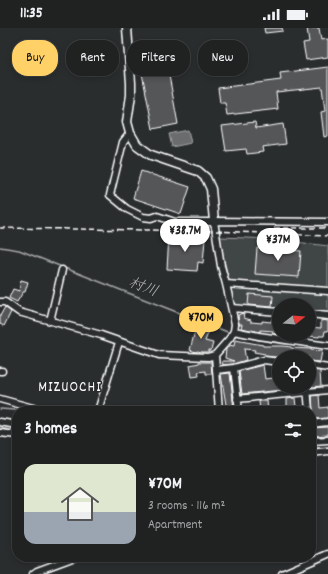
<!DOCTYPE html>
<html lang="en">
<head>
<meta charset="utf-8">
<style>
	:root { --surface:#202222; --page:#282a2a; --text:#f1f3f6; --muted:#a2a4a5; --line:#3d3f40; --accent:#ffd166 }
	body { margin:0; font-family:Dekko,"Klee One",sans-serif; background:var(--page); color:var(--text); height:100vh; display:flex; flex-direction:column; font-size:15px; white-space:nowrap }
	* { box-sizing:border-box; margin:0 }
	p { font-size:13px; color:var(--muted) }
	.icon { flex:none; width:22px; height:22px; fill:none; stroke:currentColor; stroke-width:2; stroke-linecap:round; stroke-linejoin:round }
	.map { position:relative; flex:1; overflow:hidden }
	.details { position:absolute; left:12px; top:378px; width:304px; height:156px; display:flex; flex-direction:column; background:var(--surface); border-radius:16px; box-shadow:0 2px 6px #0003,0 0 0 1px var(--line) }
	.details>* { flex:none }
	.top-card { position:absolute; left:12px; top:12px; width:304px; height:36px; display:flex; gap:8px }
	.needle { width:26px; rotate:73deg }
	.tools { position:absolute; left:272px; top:270px; display:grid; gap:8px }
	.tools a { display:grid; place-items:center; width:44px; height:44px; border-radius:50%; background:var(--surface); box-shadow:0 2px 6px #0003,0 0 0 1px var(--line); font-size:20px }
	.price { position:absolute; translate:-50% -34px; padding:0 9px; border-radius:14px; background:#fff; color:#222; font-size:13px; line-height:26px; filter:drop-shadow(0 1px 2px #0008) }
	.price::after { content:''; position:absolute; left:50%; top:24px; width:12px; height:9px; margin-left:-6px; background:inherit; clip-path:polygon(0 0,100% 0,50% 100%) }
	.price.current { background:var(--accent); color:#111 }
	ul { padding:0; list-style:none }
	li { display:flex; align-items:center; gap:12px; height:100px; padding:0 12px }
	li span { display:grid; place-items:center; flex:none; width:112px; height:80px; border-radius:12px; color:#555 }
	li>.icon { margin-inline-start:auto }
	span .icon { width:48px; height:48px; fill:#fffc; stroke-width:1 }
	li b { font-size:17px }
	h2 { display:flex; justify-content:space-between; align-items:center; height:48px; padding:0 12px; font-size:17px }
	.tag { padding:0 14px; border-radius:16px; background:var(--surface); box-shadow:0 2px 6px #0003,0 0 0 1px var(--line); font-size:14px; line-height:36px }
	.tag.current { background:var(--accent); color:#111 }
	.status { display:flex; justify-content:space-between; align-items:center; height:28px; padding:0 20px; background:var(--surface); direction:ltr }
	.status svg { height:11px; fill:currentColor }
	.map>svg:first-child { display:block }
	.green { fill:#414445; stroke:#a0a2a2 }
	.water { fill:#6a6c6d; stroke:#a6a7a7 }
	.lines { fill:none; stroke-linecap:round; stroke-linejoin:round }
	.stream { stroke:#a6a7a7; stroke-width:1.5 }
	.building { fill:#555758; stroke:#fff }
	.minor-casing { stroke:#fff; stroke-width:9 }
	.tertiary-casing { stroke:#fff; stroke-width:11 }
	.minor { stroke:#2a2d2e; stroke-width:6 }
	.tertiary { stroke:#2a2d2e; stroke-width:8 }
	.rail { stroke:#fff; stroke-width:1.5; stroke-dasharray:6 3; stroke-linecap:butt }
	.labels { text-anchor:middle; dominant-baseline:central; stroke-width:3; stroke-linejoin:round; paint-order:stroke }
	.water-label { font-size:15px; font-style:italic; fill:#b4b6b6; stroke:#2a2d2e }
	.neighbourhood-label { font-size:15px; letter-spacing:1px; fill:#fff; stroke:#2a2d2e }
</style>
</head>
<body>
<div class="status"><b>11:35</b><svg viewBox="0 0 49 12"><path d="M0 12V9h3v3zM5 12V6h3v6zM10 12V3h3v9zM15 12V0h3v12zM26 1h20v11H26zM47 4h2v5h-2z"/></svg></div>
<div class="map">
<svg width="328" height="546" viewBox="0 0 328 546">
	<rect width="100%" height="100%" fill="#2a2d2e"/>
	<filter id="ink" filterUnits="userSpaceOnUse"><feTurbulence type="fractalNoise" baseFrequency=".025" numOctaves="2"/><feDisplacementMap in="SourceGraphic" scale="8" xChannelSelector="R" yChannelSelector="G"/><feConvolveMatrix kernelMatrix="1 2 1 2 8 2 1 2 1" color-interpolation-filters="sRGB"/></filter>
	<g filter="url(#ink)">
		<path class="green" d="M220,209L272,211L328,218V286L309,285V277H279V282L235,279L223,227Z"/>
		<path class="water" d="M188,102L191,115L172,119L169,106Z"/>
		<g class="lines">
			<path class="stream" d="M0,219L19,222L230,305
				M234,306C264,315 297,317 328,321
				M0,381L15,382L21,383
				M0,400L17,403
				M311,420L328,419"/>
		</g>
		<path class="building" d="M264,0H282L283,3L265,5Z
			M307,0H319L321,12L328,11V29L306,32L303,15L309,14Z
			M163,15L178,96L153,101L137,20Z
			M328,39V108L324,109L321,84L325,83L322,59L276,64L278,81L227,87L225,75H220L218,60L281,52L280,45Z
			M255,94L256,100L283,96L286,116L262,119L263,124L247,126L246,121L226,123L222,98Z
			M141,143L190,159L181,186L133,170Z
			M169,208L205,211L203,235L198,234L197,243L167,241Z
			M257,220L301,223L299,249L255,246Z
			M21,252L28,254L25,264H23L17,274L9,270L13,261L19,263Z
			M249,266L273,268L272,279L248,277Z
			M5,279L11,284L4,298L0,296V288Z
			M243,285L244,290L251,292V294L262,295V293L271,294L272,291L279,292L278,306L272,305L273,303L260,302V304L241,300L242,296H239L238,287Z
			M321,292L328,293V303H325L324,308H319V309L309,308V299L321,300Z
			M197,295L210,300L205,313L213,315L211,322H209V324H202L197,323L196,324L190,322L195,303L194,302Z
			M235,312L263,317V318H282L291,319V320L311,321V322L322,323L320,334L309,333V329H275L265,328V326L254,324L255,322L244,321L246,332L233,336L223,337L222,333H234L225,330L226,321L229,317L234,318Z
			M199,334H211L212,346H206V343L198,344L199,348L192,349L190,337L199,335Z
			M263,337L265,351L274,350V352L279,351V359H303V360L242,366L239,343Z
			M309,342L320,343L321,358L312,359L310,349L309,350Z
			M230,345L233,372L234,383H227L221,346Z
			M319,367L320,380L328,379V390L312,391V387L313,383L312,368Z
			M295,370L296,379L287,380V371Z
			M259,373H267L268,383H260Z
			M328,399V407L313,408L312,400Z"/>
		<g class="lines">
			<defs>
				<path id="minor" d="M130,105L123,114L110,167L127,181L143,189L151,190L157,188L175,194H214
					M226,256L328,263
					M0,274H5L19,284L101,307L159,327L208,329L215,327L230,310L234,303L235,296L226,256L221,238L214,193L328,194
					M232,280L279,284
					M309,286L328,288
					M50,293L62,242
					M234,303L259,308L328,318
					M215,327L219,383
					M309,337L328,340
					M234,340L239,383
					M216,342L234,340L264,332L279,334
					M0,343H2
					M307,359L309,383
					M0,371L44,383
					M237,371L328,362
					M98,383L119,314
					M0,394L17,397
					M311,396L328,394
					M0,405L17,407
					M311,413L328,412
					M311,425L328,423
					M33,546L37,543L75,529
					M282,546L328,526"/>
				<path id="tertiary" d="M127,0L131,55V67L127,94L130,105L137,117L151,127L198,143L206,150L211,161L214,193"/>
			</defs>
			<use href="#minor" class="minor-casing"/>
			<use href="#tertiary" class="tertiary-casing"/>
			<use href="#minor" class="minor"/>
			<use href="#tertiary" class="tertiary"/>
			<path class="rail" d="M0,200L216,203L328,208
				M274,200H328"/>
		</g>
	</g>
	<g class="labels">
		<g class="water-label">
			<text transform="translate(143 260) rotate(21)">村川</text>
		</g>
		<g class="neighbourhood-label">
			<text x="70" y="360">MIZUOCHI</text>
		</g>
	</g>
</svg>
<div class="tools">
<a><svg class="needle" viewBox="-14 -14 28 28"><path d="M0-13l5 13h-10z" fill="#e53935"/><path d="M0 13l5-13h-10z" fill="#a2a4a5"/></svg></a>
<a><svg class="icon" aria-label="locate" viewBox="0 0 24 24"><circle cx="12" cy="12" r="6"/><path d="M12 2v4M12 18v4M2 12h4M18 12h4"/></svg></a>
</div>
<b class="price" style="left:185px;top:225px">¥38.7M</b>
<b class="price" style="left:278px;top:234px">¥37M</b>
<b class="price current" style="left:201px;top:312px">¥70M</b>
<div class="top-card">
<a class="tag current">Buy</a>
<a class="tag">Rent</a>
<a class="tag">Filters</a>
<a class="tag">New</a>
</div>
<section class="details">
<h2>3 homes<svg class="icon" aria-label="filters" viewBox="0 0 24 24"><path d="M4 7h16M4 17h16"/><circle cx="9" cy="7" r="2"/><circle cx="15" cy="17" r="2"/></svg></h2>
<ul>
<li><span style="background:linear-gradient(#dfe7d0 60%,#9aa5b1 0)"><svg class="icon" aria-label="home" viewBox="0 0 24 24"><path d="M3 11l9-7 9 7M6 9v11h12V9"/></svg></span><div><b>¥70M</b><p>3 rooms · 116 m²</p><p>Apartment</p></div></li>
</ul>
</section>
</div>
</body>
</html>
